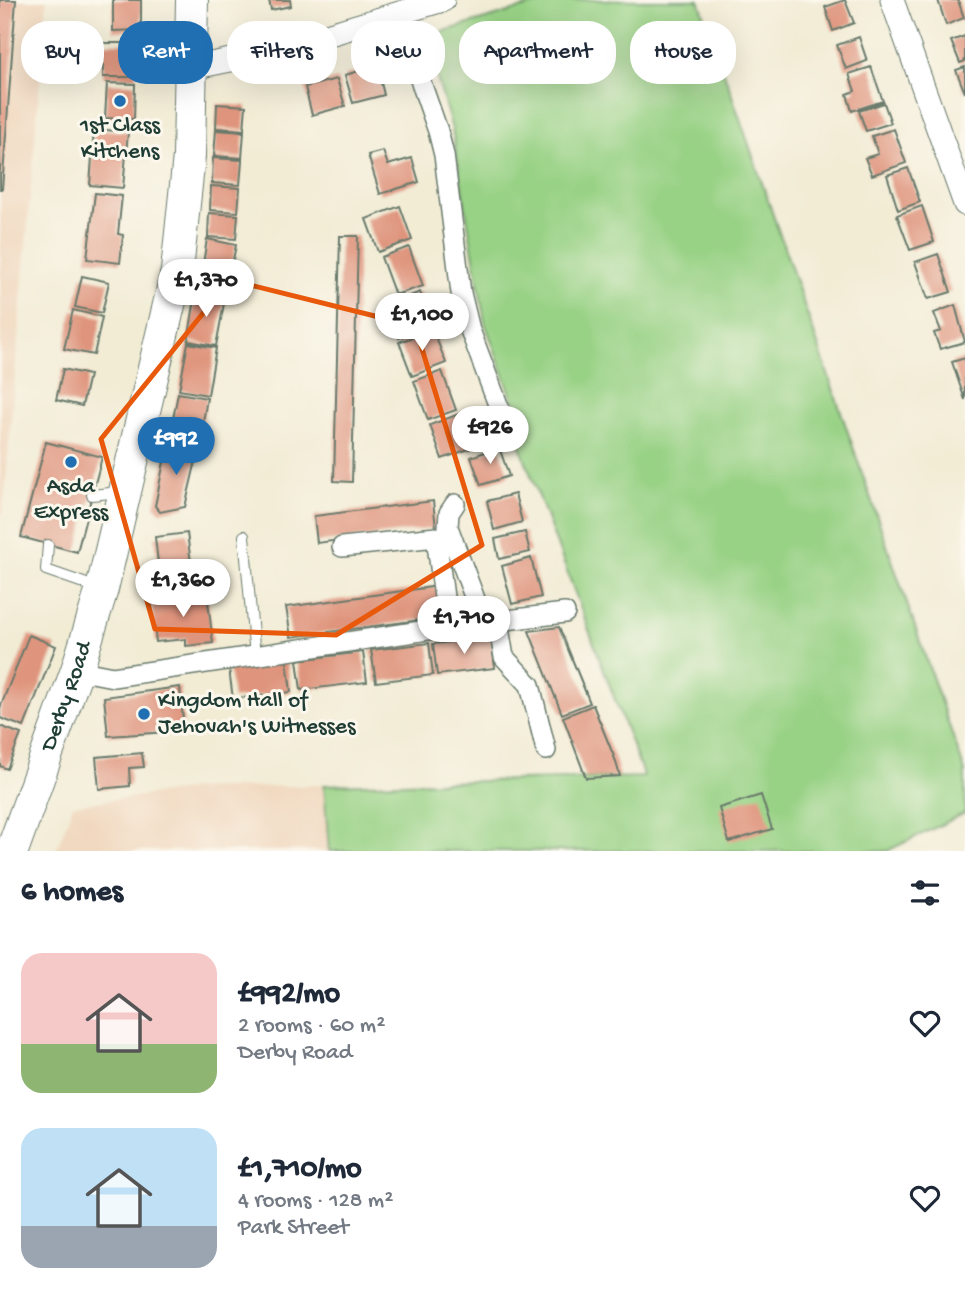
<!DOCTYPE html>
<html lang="en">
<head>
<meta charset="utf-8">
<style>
	:root { --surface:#fff; --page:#f2f2f3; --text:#1f2937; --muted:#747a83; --accent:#1f6fb2 }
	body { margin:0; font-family:"Gochi Hand",sans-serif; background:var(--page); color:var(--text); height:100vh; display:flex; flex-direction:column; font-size:26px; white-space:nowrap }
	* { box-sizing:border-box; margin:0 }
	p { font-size:23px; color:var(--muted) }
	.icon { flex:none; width:38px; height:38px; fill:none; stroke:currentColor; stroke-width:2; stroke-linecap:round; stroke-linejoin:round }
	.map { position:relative; height:851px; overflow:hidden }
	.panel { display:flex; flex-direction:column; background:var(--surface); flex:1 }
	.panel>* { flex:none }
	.banner { position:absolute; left:21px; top:21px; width:924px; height:63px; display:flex; gap:14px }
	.price { position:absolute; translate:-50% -60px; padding:0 16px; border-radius:24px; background:#fff; color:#222; font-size:23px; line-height:46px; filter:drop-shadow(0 2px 4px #0008) }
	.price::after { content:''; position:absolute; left:50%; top:42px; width:21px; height:16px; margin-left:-10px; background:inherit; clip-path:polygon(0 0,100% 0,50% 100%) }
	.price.on { background:var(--accent); color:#fff }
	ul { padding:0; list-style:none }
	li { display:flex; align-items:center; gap:21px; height:175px; padding:0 21px }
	li span { display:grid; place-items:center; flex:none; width:196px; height:140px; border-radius:21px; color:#555 }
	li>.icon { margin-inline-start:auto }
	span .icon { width:84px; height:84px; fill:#fffc; stroke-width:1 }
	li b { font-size:30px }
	h2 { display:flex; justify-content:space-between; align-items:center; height:84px; padding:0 21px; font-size:30px }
	.tag { padding:0 24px; border-radius:28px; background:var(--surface); box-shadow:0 7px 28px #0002; font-size:24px; line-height:63px }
	.tag.on { background:var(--accent); color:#fff }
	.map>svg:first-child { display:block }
	.built { fill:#f0d6bc }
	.green { fill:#98d285; stroke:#5c885c; stroke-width:2 }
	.building { fill:#df947d }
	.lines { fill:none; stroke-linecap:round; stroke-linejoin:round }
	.service-casing { stroke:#697a6c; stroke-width:12 }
	.minor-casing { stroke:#697a6c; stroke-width:22 }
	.tertiary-casing { stroke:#697a6c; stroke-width:25 }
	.trunk-casing { stroke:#697a6c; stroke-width:34 }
	.service { stroke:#fff; stroke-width:10 }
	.minor { stroke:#fff; stroke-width:19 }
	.tertiary { stroke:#fff; stroke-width:23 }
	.trunk { stroke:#fff; stroke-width:32 }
	.marked { fill:none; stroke:#e8590c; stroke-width:5; stroke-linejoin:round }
	.poi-dot { fill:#1f6fb2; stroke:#fbf7ec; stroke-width:2.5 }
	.labels { text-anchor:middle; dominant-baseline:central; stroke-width:6; stroke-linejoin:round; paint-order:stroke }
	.poi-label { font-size:23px; fill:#1f3d34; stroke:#fbf7ec }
	.street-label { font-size:23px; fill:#1f3d34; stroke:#fbf7ec }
</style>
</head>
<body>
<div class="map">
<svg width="965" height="851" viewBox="0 0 965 851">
	<rect width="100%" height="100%" fill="#fbf7ec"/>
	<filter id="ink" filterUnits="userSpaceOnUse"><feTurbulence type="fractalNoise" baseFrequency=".0143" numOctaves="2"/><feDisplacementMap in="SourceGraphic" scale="14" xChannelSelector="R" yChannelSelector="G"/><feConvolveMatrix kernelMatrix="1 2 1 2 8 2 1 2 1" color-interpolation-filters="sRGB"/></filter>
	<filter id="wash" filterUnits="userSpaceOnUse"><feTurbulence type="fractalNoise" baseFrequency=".00686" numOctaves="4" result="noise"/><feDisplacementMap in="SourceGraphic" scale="28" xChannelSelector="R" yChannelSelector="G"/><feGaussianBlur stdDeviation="1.57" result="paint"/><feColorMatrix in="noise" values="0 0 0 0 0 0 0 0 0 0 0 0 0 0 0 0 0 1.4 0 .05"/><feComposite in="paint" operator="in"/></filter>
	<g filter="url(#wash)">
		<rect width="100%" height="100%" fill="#f2ecd5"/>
		<path class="built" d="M0,0H47L3,513H0Z
			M324,785L329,851H56L73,805L195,789Z"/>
		<path class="green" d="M550,0H699L965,772V813L887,851H329L324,785L644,777L517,438L525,433L485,323L452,129L425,37Z"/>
		<g id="blocks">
			<path class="building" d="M0,0H16L2,189H0Z
				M113,0H141V30L113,31Z
				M269,0H290L291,6L271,10Z
				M845,0L854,23L833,31L825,7Z
				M938,0H958L964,18L946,25Z
				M965,36V61L960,63L951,41Z
				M859,37L867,61L846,69L837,45Z
				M103,43H136V77H103Z
				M377,66L384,95L353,103L345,75Z
				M871,67L883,101L852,111L847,94L855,91L849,74Z
				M965,67V93L956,70Z
				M337,79L345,106L312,115L305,87Z
				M107,83L135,84L134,119L105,118Z
				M884,103L891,123L866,131L859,111Z
				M217,104L246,106L244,130L216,128Z
				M94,129L128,132L123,188L90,185Z
				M894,129L906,163L872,175L865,158L878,154L872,136Z
				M216,130L244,132L242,158L214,156Z
				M383,151L388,165L412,158L419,182L380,194L368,155Z
				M213,158L242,160L240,185L212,183Z
				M908,168L920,202L898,210L887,175Z
				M211,186L240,188L238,212L210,210Z
				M95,193L122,196L118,234L123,235L120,263L87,259Z
				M400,206L412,240L378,252L366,219Z
				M922,206L934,242L910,250L897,215Z
				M209,213L238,215L236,239L208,237Z
				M340,236H358L352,482L334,481Z
				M207,239L236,245L231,270L203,264Z
				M409,247L423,286L395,295L381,257Z
				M938,254L951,292L928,299L915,262Z
				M202,267L231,272L226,296L198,290Z
				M82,276L109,282L102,313L75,307Z
				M420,292L433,326L399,338L386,305Z
				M196,293L225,298L216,346L188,341Z
				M955,305L965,342L940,349L934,333L941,331L934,313Z
				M73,310L102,317L94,355L64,349Z
				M433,330L446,363L412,376L399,342Z
				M188,343L216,348L208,395L179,390Z
				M965,358V400L952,362Z
				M63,369L89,375L82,406L56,400Z
				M442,371L456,410L428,420L414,381Z
				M178,393L207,398L199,446L169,440Z
				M464,412L477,446L442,459L430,425Z
				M46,442L102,457L77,552L21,537Z
				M168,442L199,448L185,507L160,512L155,506Z
				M499,447L509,476L481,485L471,457Z
				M515,494L522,522L494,530L487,501Z
				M433,501L436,528L317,543L314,516Z
				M525,532L530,552L499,559L495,539Z
				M187,533L195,593L162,597L155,537Z
				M531,558L541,597L512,604L502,566Z
				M439,586L443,617L291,637L286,607Z
				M207,593L213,643L186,646V639L156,642L151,600Z
				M559,627L590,703L562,714L529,631Z
				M29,635L56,646L24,727L0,718V708Z
				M491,637L495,668L437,675L433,644Z
				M429,643L433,675L376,682L371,650Z
				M363,652L367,682L301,690L297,660Z
				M287,661L291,692L233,699L229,669Z
				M180,687L184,731L108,736L104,697Z
				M593,705L615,759L620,776L586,778L563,717Z
				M0,726L21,734L7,769L0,766Z
				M142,753L144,767L129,768L130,786L99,789L96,757Z
				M761,795L772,829L729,842L719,808Z"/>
		</g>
	</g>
	<g filter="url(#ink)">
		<use href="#blocks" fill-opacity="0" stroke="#697a6c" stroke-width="2"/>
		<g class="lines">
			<defs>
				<path id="service" d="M92,495L119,492
					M244,536L255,656
					M48,545L46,570L98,588"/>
				<path id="minor" d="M397,14L438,131L444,155L461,293L470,330L503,418
					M455,504L449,513L448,527L484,623
					M342,547L436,537L448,627
					M498,622L504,657L530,685L546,750
					M77,670L113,677L448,627L565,613"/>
				<path id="tertiary" d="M892,0L965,204
					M191,68L270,52L443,0"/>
				<g id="trunk">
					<path id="s1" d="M12,851L77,670L102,589L177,271L189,156L192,0"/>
				</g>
			</defs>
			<use href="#service" class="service-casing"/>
			<use href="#minor" class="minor-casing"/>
			<use href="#tertiary" class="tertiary-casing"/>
			<use href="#trunk" class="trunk-casing"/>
			<use href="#service" class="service"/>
			<use href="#minor" class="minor"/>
			<use href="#tertiary" class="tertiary"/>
			<use href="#trunk" class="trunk"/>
		</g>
	</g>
	<path class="marked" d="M230,280L415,326L482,545L336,635L155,629L101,439Z"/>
	<g class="poi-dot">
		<circle cx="120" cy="101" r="7"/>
		<circle cx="71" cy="462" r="7"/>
		<circle cx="144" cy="714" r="7"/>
	</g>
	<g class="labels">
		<g class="poi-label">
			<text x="120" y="126">1st Class<tspan x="120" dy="26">Kitchens</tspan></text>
			<text x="71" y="487">Asda<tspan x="71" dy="26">Express</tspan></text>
			<text x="158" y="701" text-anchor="start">Kingdom Hall of<tspan x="158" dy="26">Jehovah's Witnesses</tspan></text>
		</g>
		<g class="street-label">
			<text stroke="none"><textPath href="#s1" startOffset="164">Derby Road</textPath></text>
		</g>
	</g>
</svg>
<b class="price" style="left:206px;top:319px">£1,370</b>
<b class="price" style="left:422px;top:353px">£1,100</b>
<b class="price" style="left:490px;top:466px">£926</b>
<b class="price on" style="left:176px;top:477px">£992</b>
<b class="price" style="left:183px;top:619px">£1,360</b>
<b class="price" style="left:464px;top:656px">£1,710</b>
<div class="banner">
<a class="tag">Buy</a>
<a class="tag on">Rent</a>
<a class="tag">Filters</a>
<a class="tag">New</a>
<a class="tag">Apartment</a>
<a class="tag">House</a>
</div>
</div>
<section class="panel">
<h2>6 homes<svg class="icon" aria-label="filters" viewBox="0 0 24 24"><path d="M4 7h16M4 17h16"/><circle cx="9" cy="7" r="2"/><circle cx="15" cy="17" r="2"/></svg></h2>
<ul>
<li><span style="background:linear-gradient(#f6c9c9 65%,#8fb573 0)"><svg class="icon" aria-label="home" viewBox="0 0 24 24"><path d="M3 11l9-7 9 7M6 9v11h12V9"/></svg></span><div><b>£992/mo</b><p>2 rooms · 60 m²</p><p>Derby Road</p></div><svg class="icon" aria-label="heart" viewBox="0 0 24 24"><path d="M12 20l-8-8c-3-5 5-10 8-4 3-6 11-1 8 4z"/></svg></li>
<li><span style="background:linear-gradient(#bfe0f5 70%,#9aa5b1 0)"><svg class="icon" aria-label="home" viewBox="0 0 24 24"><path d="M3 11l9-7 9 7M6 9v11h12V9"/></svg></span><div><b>£1,710/mo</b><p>4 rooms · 128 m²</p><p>Park Street</p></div><svg class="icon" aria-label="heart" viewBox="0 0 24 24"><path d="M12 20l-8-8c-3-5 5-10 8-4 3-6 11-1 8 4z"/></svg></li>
</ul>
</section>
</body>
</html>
